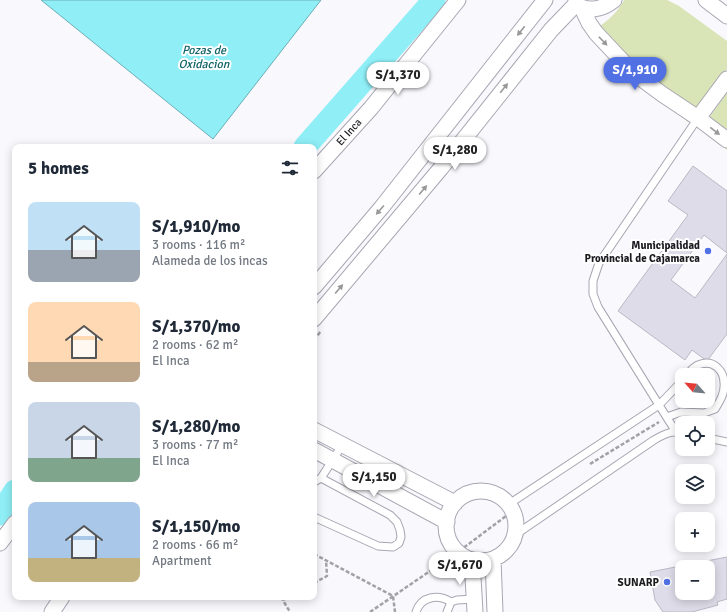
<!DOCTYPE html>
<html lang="en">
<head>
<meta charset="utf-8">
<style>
	:root { --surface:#fff; --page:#f2f2f3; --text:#1f2937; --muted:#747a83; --accent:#5070e4 }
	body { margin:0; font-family:Signika,sans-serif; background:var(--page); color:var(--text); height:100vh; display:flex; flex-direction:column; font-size:15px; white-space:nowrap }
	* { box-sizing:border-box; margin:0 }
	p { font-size:13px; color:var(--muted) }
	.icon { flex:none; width:22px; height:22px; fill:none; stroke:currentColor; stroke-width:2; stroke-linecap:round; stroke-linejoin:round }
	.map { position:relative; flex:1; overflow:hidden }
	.details { position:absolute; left:12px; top:144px; width:305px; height:456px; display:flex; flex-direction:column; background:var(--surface); border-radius:8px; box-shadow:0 2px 10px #0003 }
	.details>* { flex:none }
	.needle { width:26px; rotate:297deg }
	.buttons { position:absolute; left:675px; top:368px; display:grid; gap:8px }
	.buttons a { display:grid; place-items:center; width:40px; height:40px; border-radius:8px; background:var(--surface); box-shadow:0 2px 10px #0003; font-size:20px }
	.price { position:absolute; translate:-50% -34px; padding:0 9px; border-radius:14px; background:#fff; color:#222; font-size:13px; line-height:26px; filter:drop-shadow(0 1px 2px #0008) }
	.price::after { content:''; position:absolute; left:50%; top:24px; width:12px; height:9px; margin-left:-6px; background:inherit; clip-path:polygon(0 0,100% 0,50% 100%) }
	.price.active { background:var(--accent); color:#fff }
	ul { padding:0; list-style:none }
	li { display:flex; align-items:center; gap:12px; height:100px; padding:0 16px }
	li span { display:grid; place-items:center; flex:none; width:112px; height:80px; border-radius:8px; color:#555 }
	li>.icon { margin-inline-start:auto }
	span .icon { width:48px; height:48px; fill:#fffc; stroke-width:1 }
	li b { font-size:17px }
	h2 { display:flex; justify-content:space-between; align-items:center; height:48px; padding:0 16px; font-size:17px }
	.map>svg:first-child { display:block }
	.green { fill:#d9e5b6 }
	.water { fill:#8feef6; stroke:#6caeb6 }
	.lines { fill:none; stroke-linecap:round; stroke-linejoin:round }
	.river { stroke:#8feef6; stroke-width:23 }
	.building { fill:#dedce8; stroke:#bab8c4; fill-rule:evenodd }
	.lane-casing { stroke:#a8a6b2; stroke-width:9 }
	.street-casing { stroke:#a8a6b2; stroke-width:17 }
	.path { stroke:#a2a1a6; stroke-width:2.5; stroke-dasharray:4 2; stroke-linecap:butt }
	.lane { stroke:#fff; stroke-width:7 }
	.street { stroke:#fff; stroke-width:15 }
	.oneway { fill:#98989a }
	.poi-dot { fill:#5070e4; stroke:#fff; stroke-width:1.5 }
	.labels { text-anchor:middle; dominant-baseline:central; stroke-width:4; stroke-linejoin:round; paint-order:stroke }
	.street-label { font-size:11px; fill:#1b1a1f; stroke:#fff }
	.poi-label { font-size:11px; font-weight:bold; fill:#1b1a1f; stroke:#fff; text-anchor:end }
	.water-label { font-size:12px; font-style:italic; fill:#116369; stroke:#fff }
</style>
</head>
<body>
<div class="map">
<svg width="727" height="612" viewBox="0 0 727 612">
	<rect width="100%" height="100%" fill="#f9f8fd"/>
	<path class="green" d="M624,0H667L679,6L727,41V69L688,122L644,87L600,26C610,19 618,11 624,0Z
		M727,93V150L708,136L706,133L708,119Z"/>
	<path class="water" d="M41,0H321L213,139Z"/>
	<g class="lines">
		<path class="river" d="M305,147L434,0
			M0,514L15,491"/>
	</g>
	<path class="building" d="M693,166L727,191V253L704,235L671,280L695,298L727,254V334L707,361L692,350L685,360L618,311L688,215L668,201Z
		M727,557V599L717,602L718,605L692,612H663L655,600L650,572ZM682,567H708V593H682Z"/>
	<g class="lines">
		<defs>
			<path id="lane" d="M667,417L681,412L704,413L715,409C720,401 725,393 724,383C724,371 714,360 701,364C695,365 691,370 687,375
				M676,432L659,405L682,381
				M708,438L727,442
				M314,482L321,478L343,444
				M509,504L659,405L598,307L593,294V281L599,263L698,118
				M314,517L378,546L393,547L399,543L401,537L400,530L397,522L390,515L321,478
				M515,535L654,440C663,435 671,430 682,433
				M416,612C421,596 438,594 451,602
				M447,612L451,602L457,600L474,599"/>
			<path id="street" d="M706,0L727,16
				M575,4C588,12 602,10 614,0
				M582,8L589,23L596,33L627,66L643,80L662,94L698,118L727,140
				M698,118L727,79
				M314,171L371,108L458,0
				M314,287L382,207L545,0
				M314,319L441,168L551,30L575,5
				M314,430L455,503
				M314,450L447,522
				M446 526a35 35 0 1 1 70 0a35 35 0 1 1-70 0Z
				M0,543L15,523
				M493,559L495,612
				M472,560L475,612
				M52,612L62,597"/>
		</defs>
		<use href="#lane" class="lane-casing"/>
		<use href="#street" class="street-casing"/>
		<path class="path" d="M314,340L321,331
			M590,464L659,422
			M314,554L393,596L395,612
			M314,583L327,576L326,560
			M281,597L290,612
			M283,600L289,597
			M370,612L458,552L510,513"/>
		<use href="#lane" class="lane"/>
		<use href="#street" class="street"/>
	</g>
	<defs><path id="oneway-solid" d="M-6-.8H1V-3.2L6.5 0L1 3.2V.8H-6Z"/></defs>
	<g class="oneway">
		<use href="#oneway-solid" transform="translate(521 31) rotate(128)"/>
		<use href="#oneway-solid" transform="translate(603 41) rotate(46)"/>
		<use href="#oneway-solid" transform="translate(504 88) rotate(-51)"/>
		<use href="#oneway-solid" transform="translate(715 131) rotate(38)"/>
		<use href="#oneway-solid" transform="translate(423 190) rotate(-50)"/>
		<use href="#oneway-solid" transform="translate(380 210) rotate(130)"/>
		<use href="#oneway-solid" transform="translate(339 289) rotate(-50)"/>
	</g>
	<g class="poi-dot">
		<circle cx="708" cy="251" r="4"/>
		<circle cx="667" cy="582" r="4"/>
	</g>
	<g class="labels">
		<g class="street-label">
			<text transform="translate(349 132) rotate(-48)">El Inca</text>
		</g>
		<g class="poi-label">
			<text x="700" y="245">Municipalidad<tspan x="700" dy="13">Provincial de Cajamarca</tspan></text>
			<text x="659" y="582">SUNARP</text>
		</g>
		<g class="water-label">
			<text x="204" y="50">Pozas de<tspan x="204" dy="14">Oxidacion</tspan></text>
		</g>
	</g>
</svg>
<div class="buttons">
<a><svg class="needle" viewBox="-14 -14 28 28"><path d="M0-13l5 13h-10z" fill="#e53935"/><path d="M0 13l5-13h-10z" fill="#747a83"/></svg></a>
<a><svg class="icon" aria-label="locate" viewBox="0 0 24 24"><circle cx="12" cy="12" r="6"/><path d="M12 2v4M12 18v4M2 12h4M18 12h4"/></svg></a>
<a><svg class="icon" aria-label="layers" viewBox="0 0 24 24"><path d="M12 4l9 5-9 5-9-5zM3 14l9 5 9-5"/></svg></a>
<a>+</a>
<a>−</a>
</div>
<b class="price active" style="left:635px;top:91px">S/1,910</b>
<b class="price" style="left:398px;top:96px">S/1,370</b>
<b class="price" style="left:455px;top:171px">S/1,280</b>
<b class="price" style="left:374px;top:498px">S/1,150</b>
<b class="price" style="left:460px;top:586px">S/1,670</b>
<section class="details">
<h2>5 homes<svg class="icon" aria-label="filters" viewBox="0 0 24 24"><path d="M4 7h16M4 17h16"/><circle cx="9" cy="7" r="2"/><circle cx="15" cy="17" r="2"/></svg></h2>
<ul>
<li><span style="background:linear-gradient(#bfe0f5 60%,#9aa5b1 0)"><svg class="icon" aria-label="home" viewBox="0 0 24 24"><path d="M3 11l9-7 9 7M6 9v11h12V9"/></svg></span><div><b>S/1,910/mo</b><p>3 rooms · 116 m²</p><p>Alameda de los incas</p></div></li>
<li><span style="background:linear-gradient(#ffd9b3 75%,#b9a48a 0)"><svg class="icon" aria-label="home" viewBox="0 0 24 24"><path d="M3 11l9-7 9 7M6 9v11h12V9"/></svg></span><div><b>S/1,370/mo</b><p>2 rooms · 62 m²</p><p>El Inca</p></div></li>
<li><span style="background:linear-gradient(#c9d6e8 70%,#7fa58c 0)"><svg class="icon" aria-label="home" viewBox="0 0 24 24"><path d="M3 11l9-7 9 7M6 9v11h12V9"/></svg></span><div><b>S/1,280/mo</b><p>3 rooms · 77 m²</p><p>El Inca</p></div></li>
<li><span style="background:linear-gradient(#a9c7e8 70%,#c2b280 0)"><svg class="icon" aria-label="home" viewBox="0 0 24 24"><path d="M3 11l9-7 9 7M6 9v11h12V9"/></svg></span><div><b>S/1,150/mo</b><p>2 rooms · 66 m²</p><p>Apartment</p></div></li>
</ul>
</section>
</div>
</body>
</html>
